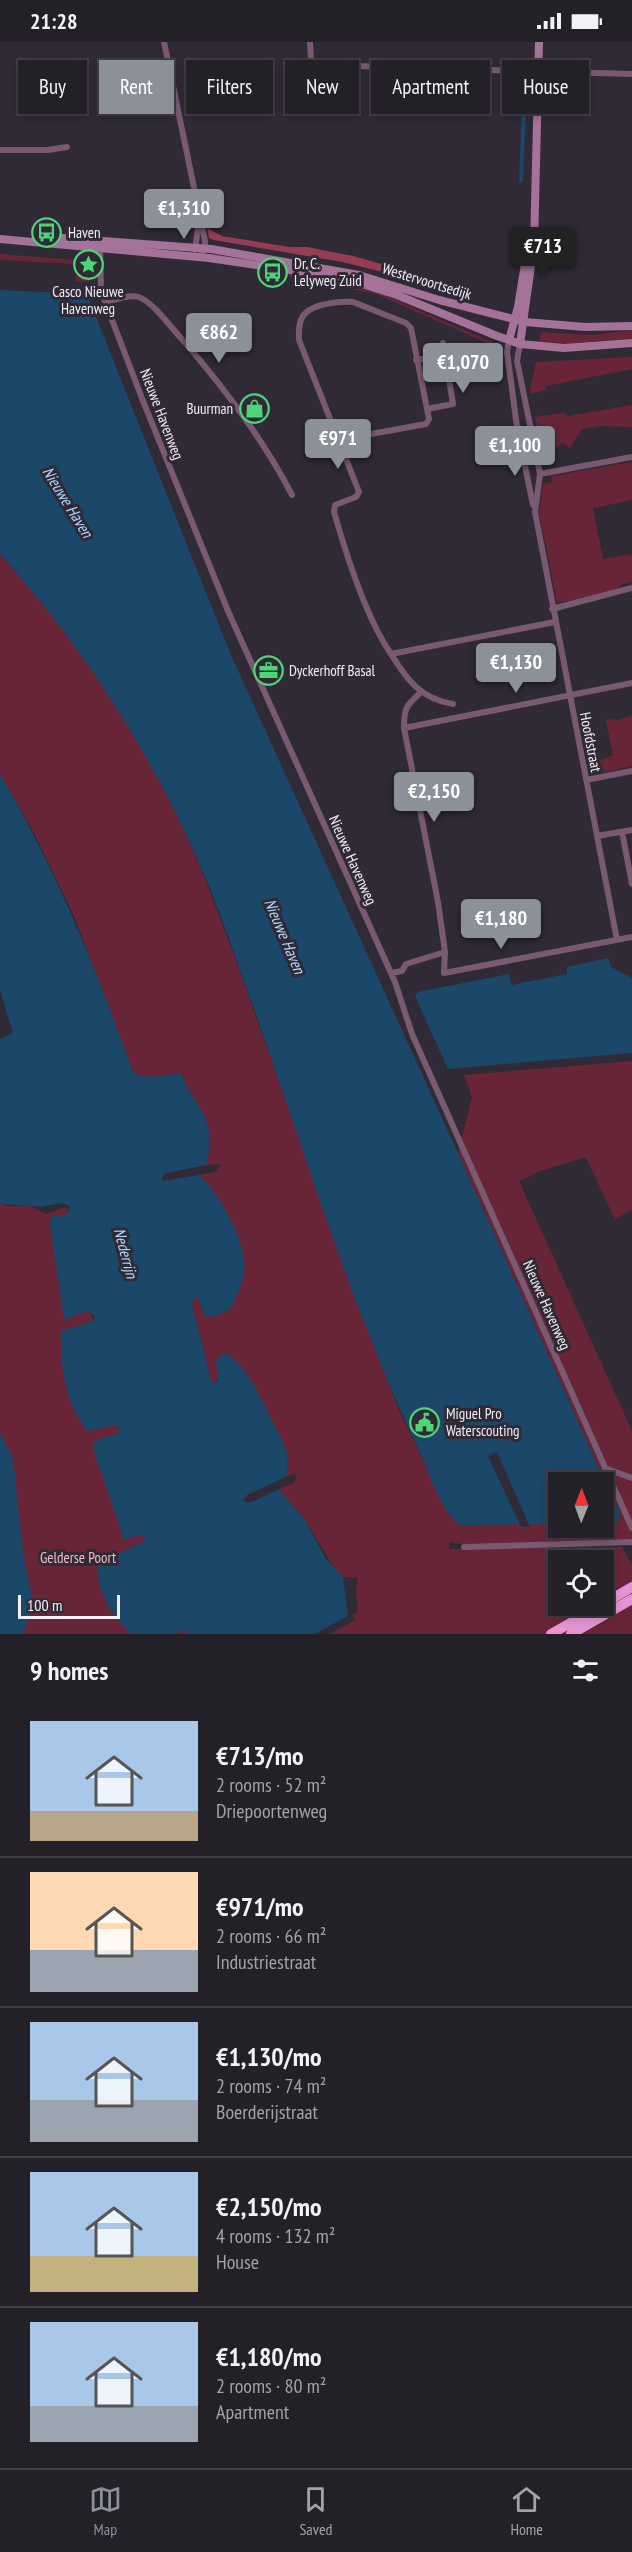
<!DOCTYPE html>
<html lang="en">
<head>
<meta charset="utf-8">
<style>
	:root { --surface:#232028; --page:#2f2d34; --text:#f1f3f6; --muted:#a3a3a8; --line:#403e45; --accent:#8c9099 }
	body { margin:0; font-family:"PT Sans Narrow",sans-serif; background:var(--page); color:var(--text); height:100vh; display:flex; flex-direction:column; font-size:22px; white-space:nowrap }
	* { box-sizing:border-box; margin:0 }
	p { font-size:20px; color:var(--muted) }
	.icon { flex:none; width:33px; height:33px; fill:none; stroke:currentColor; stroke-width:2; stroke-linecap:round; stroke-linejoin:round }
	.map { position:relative; height:1592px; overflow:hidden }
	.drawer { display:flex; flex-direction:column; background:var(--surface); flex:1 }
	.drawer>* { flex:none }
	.hud { position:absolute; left:18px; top:18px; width:597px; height:54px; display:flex; gap:12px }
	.needle { width:39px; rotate:1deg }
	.controls { position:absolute; left:548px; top:1430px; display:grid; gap:12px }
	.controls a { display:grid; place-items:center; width:66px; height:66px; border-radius:0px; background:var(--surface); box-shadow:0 3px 9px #0003,0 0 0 2px var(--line); font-size:30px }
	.scale { position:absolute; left:18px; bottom:15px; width:102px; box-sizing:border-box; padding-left:6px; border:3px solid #f2eff7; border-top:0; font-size:16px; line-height:21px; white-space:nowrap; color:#f2eff7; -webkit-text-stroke:4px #2f2a36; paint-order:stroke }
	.price { position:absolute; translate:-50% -51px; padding:0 14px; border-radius:6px; background:var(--accent); color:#fff; font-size:20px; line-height:39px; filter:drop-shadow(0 2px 3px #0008) }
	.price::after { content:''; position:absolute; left:50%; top:36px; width:18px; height:14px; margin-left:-9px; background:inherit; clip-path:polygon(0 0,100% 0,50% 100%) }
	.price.active { background:#222; color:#fff }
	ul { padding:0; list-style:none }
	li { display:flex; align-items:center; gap:18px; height:150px; padding:0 30px }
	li+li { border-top:2px solid var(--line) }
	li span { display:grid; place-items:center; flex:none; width:168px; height:120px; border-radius:0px; color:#555 }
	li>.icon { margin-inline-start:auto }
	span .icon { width:72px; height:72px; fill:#fffc; stroke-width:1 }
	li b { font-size:26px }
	h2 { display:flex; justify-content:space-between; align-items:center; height:72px; padding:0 30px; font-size:26px }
	.tag { padding:0 21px; border-radius:0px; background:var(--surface); box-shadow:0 3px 9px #0003,0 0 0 2px var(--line); font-size:21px; line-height:54px }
	.tag.active { background:var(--accent); color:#fff }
	.status { display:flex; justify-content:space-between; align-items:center; height:42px; padding:0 30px; background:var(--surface); direction:ltr }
	.status svg { height:16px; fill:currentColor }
	.menu { display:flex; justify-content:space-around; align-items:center; height:84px; border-top:2px solid var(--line); background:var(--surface); font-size:16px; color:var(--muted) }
	.menu a { display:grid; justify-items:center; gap:3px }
	.menu .active { color:var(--accent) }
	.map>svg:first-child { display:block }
	.green { fill:#692538; fill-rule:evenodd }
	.forest { fill:#963d54 }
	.water { fill:#1b4868 }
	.pier { fill:#2f2a36 }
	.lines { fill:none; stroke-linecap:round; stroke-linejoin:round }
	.street { stroke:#7a5a72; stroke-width:6 }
	.secondary { stroke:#a57299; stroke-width:8 }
	.highway { stroke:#e596d2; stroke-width:10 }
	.labels { text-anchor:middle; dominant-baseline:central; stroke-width:6; stroke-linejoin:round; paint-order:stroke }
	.poi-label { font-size:15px; fill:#f2eff7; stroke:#2f2a36; text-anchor:start }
	.street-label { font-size:15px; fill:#f2eff7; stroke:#2f2a36 }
	.park-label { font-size:15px; fill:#f2bec7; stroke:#2f2a36 }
	.water-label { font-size:16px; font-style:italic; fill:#b2dafa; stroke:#2f2a36 }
</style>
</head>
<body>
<div class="status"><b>21:28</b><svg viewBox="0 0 49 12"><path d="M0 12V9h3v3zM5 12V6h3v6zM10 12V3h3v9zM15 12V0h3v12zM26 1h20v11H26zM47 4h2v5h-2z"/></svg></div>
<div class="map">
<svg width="632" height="1592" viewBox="0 0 632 1592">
	<rect width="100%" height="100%" fill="#2f2a36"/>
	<path class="green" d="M0,212L88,219L92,220V235L89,240L76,239V222L0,218Z
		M290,233L339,241L384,253L494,301L490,302L376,252L290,235Z
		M632,288V297L559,302L539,301L541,290L593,293Z
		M632,315V327L546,344V348L531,352L530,348L536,320Z
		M632,363V385L600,384L582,387L570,406L562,401L558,405L542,408L535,375L563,371L568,374Z
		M632,420V458L593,466L603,517L632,512V540L622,542C611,555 574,558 557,561L539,470L543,442L552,440L551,434Z
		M0,512L51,571L92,627L141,703L168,753L200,824L235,915L358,1263L400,1370L447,1468L558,1482V1485H603V1481H617L618,1464L616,1465L458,1111L472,1055L464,1033L632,1019V1167L615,1178L586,1115L540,1129L519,1139L632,1389V1498L467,1503L450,1500L449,1507L622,1505L632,1523V1592H330L355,1578L352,1573L358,1570L356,1549L358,1536L343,1535L336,1529L305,1478L279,1447L293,1441L297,1435L294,1431L286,1435L288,1413L264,1367L216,1318L219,1336L215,1341L211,1339L192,1262L193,1256H198L205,1274L213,1275L227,1172L200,1133L216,1130L222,1122L206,1123C218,1076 197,1070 181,1031C167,1032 145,1039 133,1030L74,874L34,791L0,732ZM558,1518H603V1563H558Z
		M632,673V724L601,731L599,719L613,713L606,678L615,677L616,679Z
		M0,1161L6,1164H30L46,1172L66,1165L118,1385L151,1493L189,1592H0Z"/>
	<path class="forest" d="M207,186L222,194L289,205H307L353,214L448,241L457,248L342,220L214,198L209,196Z"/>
	<path class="water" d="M523,39H527L523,140H519Z
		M0,248L87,252L231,613L458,1111L616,1465L619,1464L620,1474L617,1481H603V1440H558V1482L460,1483C443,1472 431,1436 423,1417C353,1272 307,1116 253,964C236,917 220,868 199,821C149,708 83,604 0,512Z
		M0,732C57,830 95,924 133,1030C145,1039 167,1032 181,1031C197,1071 218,1074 206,1123L167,1131L163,1133L162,1139L200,1133C220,1154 249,1202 244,1232C241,1244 236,1256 230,1267L213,1275L205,1274L198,1256H193L192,1262L211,1339L215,1341L218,1339L216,1318L223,1311L228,1312L239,1322L252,1339L283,1400L288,1413L286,1435L247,1453L243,1458L249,1461L279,1447L305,1478L326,1517L343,1535L348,1574L314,1592H186L187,1588L168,1592H131C112,1574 96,1548 97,1521L145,1499L142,1492L124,1498L93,1407L95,1398L119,1391V1385L116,1383L88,1389C65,1361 60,1324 61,1289L93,1279L95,1274L87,1269L64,1278L50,1182L51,1174L64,1173L69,1168V1164L62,1161L42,1165L0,1162V997L13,991L0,948Z
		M608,916L611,925L632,936V1011L448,1027L415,954L418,950L509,932L512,943L567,932V925Z
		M0,1391L13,1416L23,1511L32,1555V1569L23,1592H0Z"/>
	<path class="pier" d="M497,1410L530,1485H521L488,1414Z"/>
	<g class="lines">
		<path class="street" d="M164,0L205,199V207L199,215
			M310,0L311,18L318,23L632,32
			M0,108H48L67,105
			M100,202L101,249L143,359L228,569L395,940L412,992L632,1486
			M195,208L199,179
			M106,260C116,258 132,251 141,256C156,264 169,283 180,295C223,344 262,395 292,453
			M509,298L507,310L517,385L533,463
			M520,302L517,319L540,432L535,470L617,898
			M416,318L445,314
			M427,367L453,362L443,301
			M341,400L349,396L426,382L429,377L411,286L406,281L353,260C340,259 310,262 303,274C298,281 299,290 299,298L359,450L356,455L335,463L334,470C346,512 366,576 391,612L555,580
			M540,432L632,415
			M552,567L632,546
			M391,612C407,638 421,657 453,662
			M420,651C406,664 404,666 404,686L438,860L445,910
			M404,686L632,641
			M586,738L632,729
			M622,790L632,842
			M597,794L632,788
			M391,931L402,929L406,922L445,910L444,931L632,895
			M607,1427L632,1436
			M464,1505L632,1500"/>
		<path class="secondary" d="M36,194L211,207L359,233L439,258L525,280L585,285L632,284
			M0,197L209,216L343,236L397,253L497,294L520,302L564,306L632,301
			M509,298L518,265L530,191
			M520,302L534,203L539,0"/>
		<path class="highway" d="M603,1562L632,1545
			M551,1592L602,1563
			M571,1592L632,1557"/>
	</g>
	<defs>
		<symbol id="bus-ring" viewBox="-11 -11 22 22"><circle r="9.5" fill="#2f2a36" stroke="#4dd676" stroke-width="1.5"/><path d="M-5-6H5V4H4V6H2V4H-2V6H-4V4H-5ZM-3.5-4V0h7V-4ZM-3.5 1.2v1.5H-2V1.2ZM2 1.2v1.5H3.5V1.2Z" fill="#4dd676"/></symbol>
		<symbol id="sight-ring" viewBox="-11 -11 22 22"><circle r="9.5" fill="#2f2a36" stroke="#4dd676" stroke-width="1.5"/><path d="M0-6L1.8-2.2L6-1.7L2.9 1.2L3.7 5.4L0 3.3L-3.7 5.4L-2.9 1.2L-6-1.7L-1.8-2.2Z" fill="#4dd676"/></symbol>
		<symbol id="shop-ring" viewBox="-11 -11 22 22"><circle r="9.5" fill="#2f2a36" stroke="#4dd676" stroke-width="1.5"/><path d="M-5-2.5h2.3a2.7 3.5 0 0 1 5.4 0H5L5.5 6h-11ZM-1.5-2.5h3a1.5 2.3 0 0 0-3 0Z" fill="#4dd676"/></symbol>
		<symbol id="office-ring" viewBox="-11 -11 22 22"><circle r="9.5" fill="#2f2a36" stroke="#4dd676" stroke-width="1.5"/><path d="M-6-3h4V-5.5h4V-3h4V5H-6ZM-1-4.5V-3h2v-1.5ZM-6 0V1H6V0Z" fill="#4dd676"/></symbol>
		<symbol id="civic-ring" viewBox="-11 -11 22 22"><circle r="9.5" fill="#2f2a36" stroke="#4dd676" stroke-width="1.5"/><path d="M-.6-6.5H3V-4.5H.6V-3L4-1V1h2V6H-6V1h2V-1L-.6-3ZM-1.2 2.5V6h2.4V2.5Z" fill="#4dd676"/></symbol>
	</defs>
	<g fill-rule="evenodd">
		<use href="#bus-ring" x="30" y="174" width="33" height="33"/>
		<use href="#sight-ring" x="72" y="206" width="33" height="33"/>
		<use href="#bus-ring" x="256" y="214" width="33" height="33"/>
		<use href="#shop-ring" x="238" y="350" width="33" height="33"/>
		<use href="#office-ring" x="252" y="612" width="33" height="33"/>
		<use href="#civic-ring" x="408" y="1364" width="33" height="33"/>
	</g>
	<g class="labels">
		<g class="poi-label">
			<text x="68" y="190">Haven</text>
			<text x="294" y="221">Dr. C.<tspan x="294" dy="17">Lelyweg Zuid</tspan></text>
			<text x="88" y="249" text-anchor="middle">Casco Nieuwe<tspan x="88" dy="17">Havenweg</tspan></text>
			<text x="233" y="366" text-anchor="end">Buurman</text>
			<text x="289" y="628">Dyckerhoff Basal</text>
			<text x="446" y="1371">Miguel Pro<tspan x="446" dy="17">Waterscouting</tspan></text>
		</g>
		<g class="street-label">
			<text transform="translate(427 239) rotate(17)">Westervoortsedijk</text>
			<text transform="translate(162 372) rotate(69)">Nieuwe Havenweg</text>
			<text transform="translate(591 700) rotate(79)">Hoofdstraat</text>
			<text transform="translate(353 818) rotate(66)">Nieuwe Havenweg</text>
			<text transform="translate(547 1263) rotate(66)">Nieuwe Havenweg</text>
		</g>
		<g class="park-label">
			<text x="78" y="1515">Gelderse Poort</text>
		</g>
		<g class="water-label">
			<text transform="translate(68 460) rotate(58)">Nieuwe Haven</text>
			<text transform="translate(285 894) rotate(67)">Nieuwe Haven</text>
			<text transform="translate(126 1211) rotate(75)">Nederrijn</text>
		</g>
	</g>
</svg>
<div class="controls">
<a><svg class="needle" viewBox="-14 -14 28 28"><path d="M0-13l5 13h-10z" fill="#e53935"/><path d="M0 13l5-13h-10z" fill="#a3a3a8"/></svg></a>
<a><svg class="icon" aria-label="locate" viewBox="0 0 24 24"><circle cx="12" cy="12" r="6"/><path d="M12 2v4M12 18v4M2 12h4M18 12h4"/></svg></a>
</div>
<div class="scale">100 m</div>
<b class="price" style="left:184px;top:198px">€1,310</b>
<b class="price active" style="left:543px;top:236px">€713</b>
<b class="price" style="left:219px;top:322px">€862</b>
<b class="price" style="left:463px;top:352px">€1,070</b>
<b class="price" style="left:338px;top:428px">€971</b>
<b class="price" style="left:515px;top:435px">€1,100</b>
<b class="price" style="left:516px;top:652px">€1,130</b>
<b class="price" style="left:434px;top:781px">€2,150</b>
<b class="price" style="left:501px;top:908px">€1,180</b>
<div class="hud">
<a class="tag">Buy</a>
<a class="tag active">Rent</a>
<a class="tag">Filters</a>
<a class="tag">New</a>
<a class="tag">Apartment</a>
<a class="tag">House</a>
</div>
</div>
<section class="drawer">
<h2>9 homes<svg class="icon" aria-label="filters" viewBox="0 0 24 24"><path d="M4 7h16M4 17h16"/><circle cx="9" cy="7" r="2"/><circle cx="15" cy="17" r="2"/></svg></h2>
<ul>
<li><span style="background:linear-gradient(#a9c7e8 75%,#b9a48a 0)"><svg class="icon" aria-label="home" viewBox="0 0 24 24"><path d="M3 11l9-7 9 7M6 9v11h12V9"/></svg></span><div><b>€713/mo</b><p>2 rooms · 52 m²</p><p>Driepoortenweg</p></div></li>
<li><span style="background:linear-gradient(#ffd9b3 65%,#9aa5b1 0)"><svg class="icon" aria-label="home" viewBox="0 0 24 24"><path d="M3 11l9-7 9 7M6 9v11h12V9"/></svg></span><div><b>€971/mo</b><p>2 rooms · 66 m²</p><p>Industriestraat</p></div></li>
<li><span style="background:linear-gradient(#a9c7e8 65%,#9aa5b1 0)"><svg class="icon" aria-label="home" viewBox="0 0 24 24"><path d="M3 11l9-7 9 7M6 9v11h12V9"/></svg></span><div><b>€1,130/mo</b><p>2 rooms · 74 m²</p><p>Boerderijstraat</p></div></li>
<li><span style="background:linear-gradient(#a9c7e8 70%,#c2b280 0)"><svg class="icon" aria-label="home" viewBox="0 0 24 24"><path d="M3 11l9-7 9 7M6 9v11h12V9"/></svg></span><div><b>€2,150/mo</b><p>4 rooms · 132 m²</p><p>House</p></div></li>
<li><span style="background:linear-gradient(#a9c7e8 70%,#9aa5b1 0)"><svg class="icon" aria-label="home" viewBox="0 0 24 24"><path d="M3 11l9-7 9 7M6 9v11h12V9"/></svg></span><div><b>€1,180/mo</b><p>2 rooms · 80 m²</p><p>Apartment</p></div></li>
</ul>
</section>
<nav class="menu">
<a class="active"><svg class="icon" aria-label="map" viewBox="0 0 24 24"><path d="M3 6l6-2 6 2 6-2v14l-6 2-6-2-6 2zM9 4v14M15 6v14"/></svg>Map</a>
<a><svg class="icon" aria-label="saved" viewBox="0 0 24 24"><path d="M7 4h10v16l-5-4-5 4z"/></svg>Saved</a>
<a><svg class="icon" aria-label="home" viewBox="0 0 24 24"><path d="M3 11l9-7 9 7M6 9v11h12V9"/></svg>Home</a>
</nav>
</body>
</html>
